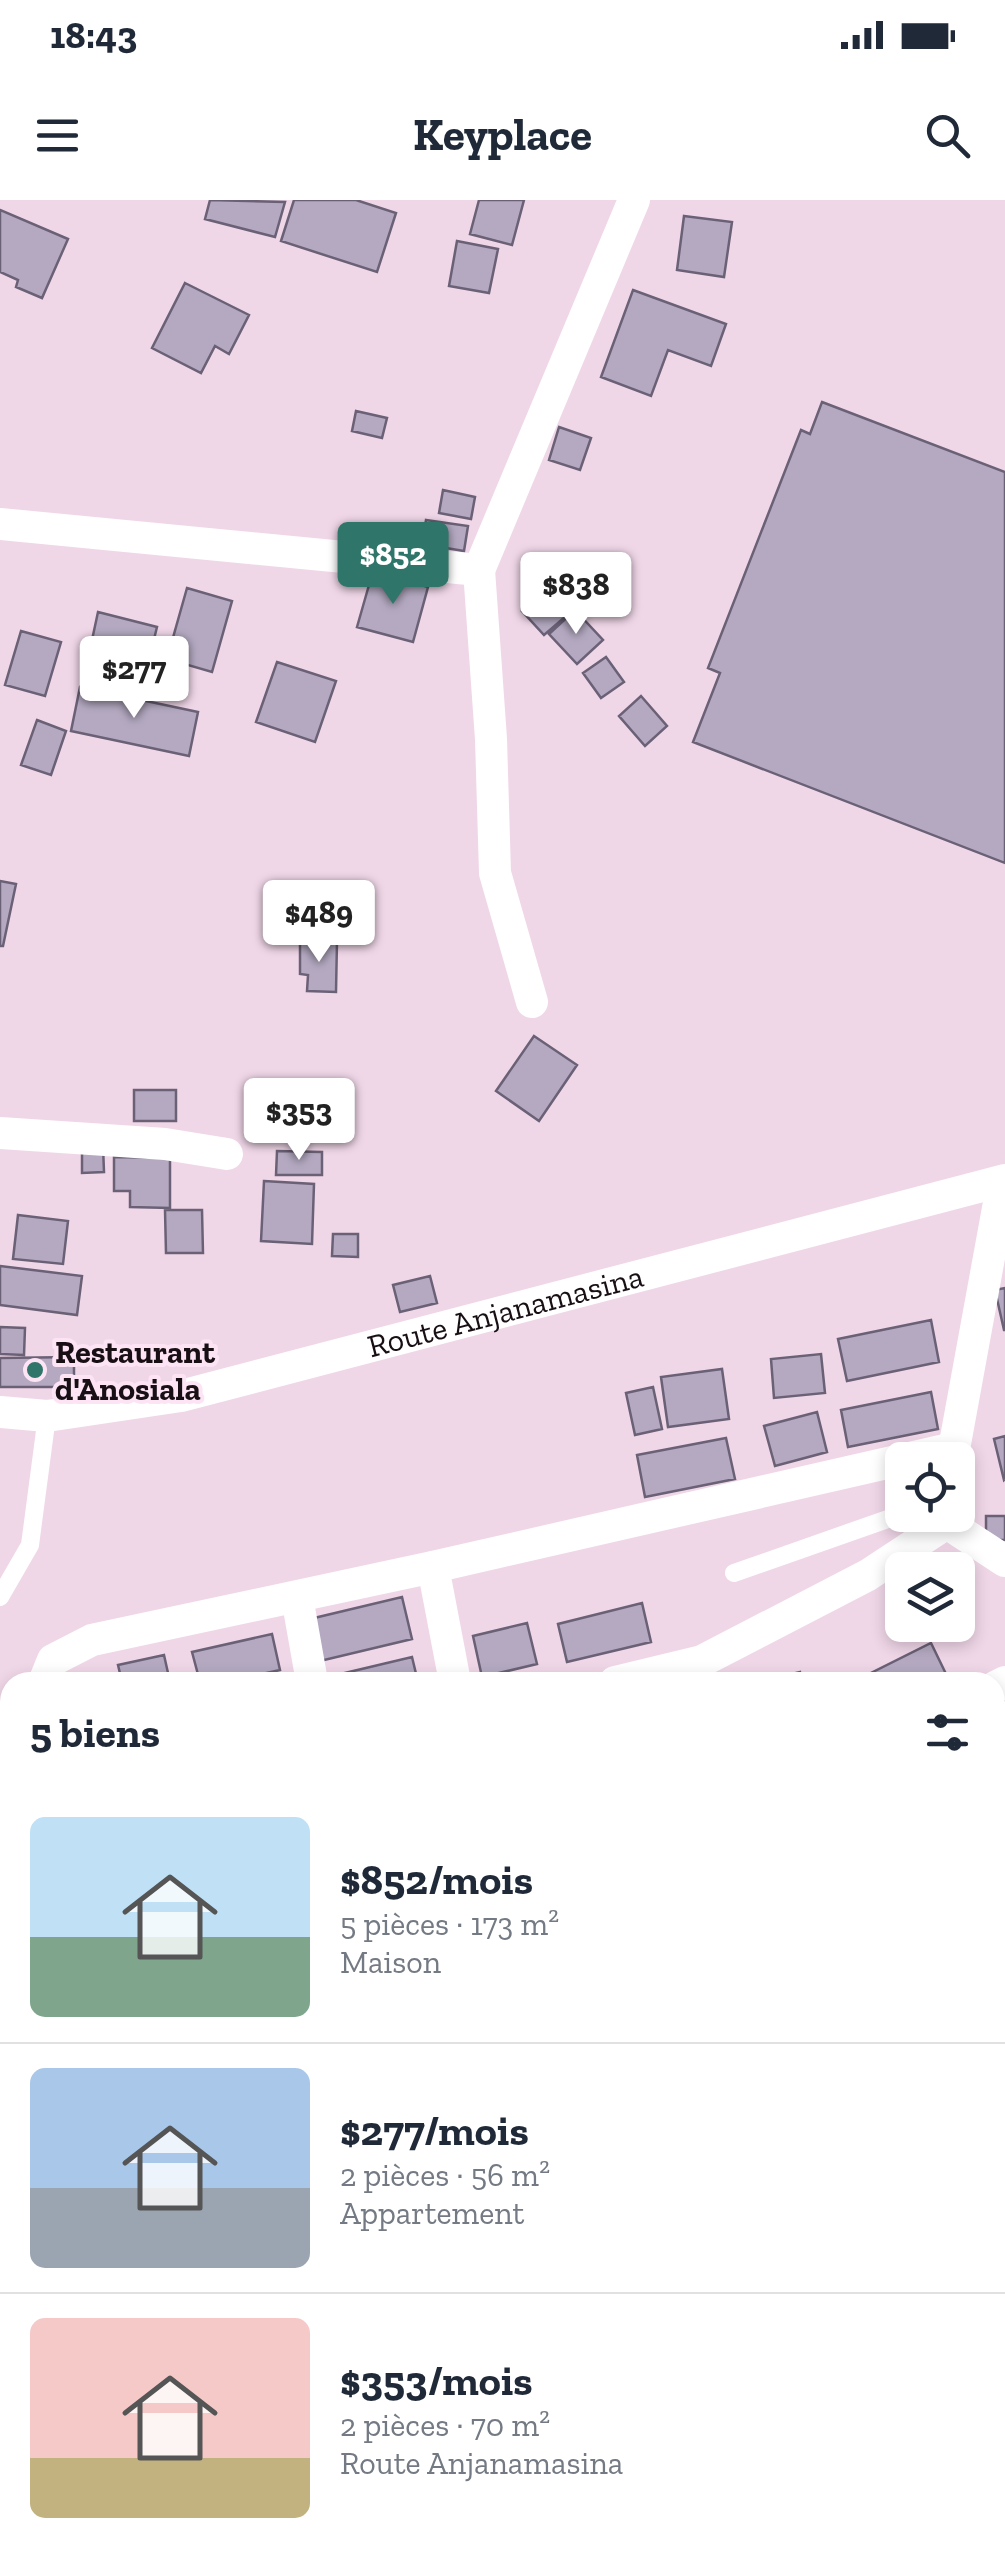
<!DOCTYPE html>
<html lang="fr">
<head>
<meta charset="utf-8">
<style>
	:root { --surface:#fff; --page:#f2f2f3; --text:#1f2937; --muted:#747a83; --line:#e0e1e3; --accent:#2f7569 }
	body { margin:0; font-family:"Zilla Slab",serif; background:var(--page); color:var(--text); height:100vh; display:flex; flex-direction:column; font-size:38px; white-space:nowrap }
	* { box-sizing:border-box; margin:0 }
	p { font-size:32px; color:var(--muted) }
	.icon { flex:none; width:55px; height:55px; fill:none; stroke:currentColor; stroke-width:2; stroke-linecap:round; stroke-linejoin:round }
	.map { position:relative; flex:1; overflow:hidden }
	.sheet { position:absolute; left:0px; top:1472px; width:1005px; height:892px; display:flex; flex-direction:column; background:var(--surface); border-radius:30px 30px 0 0; box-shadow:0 5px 15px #0003 }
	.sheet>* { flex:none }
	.tools { position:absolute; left:885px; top:1242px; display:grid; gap:20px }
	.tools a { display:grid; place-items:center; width:90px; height:90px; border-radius:15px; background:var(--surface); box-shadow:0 5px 15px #0003; font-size:50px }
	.price { position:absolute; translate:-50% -85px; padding:0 22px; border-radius:10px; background:#fff; color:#222; font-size:32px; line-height:65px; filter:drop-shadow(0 2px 5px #0008) }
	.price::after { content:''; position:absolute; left:50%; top:60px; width:30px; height:22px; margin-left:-15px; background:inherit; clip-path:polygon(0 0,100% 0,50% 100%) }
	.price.on { background:var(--accent); color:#fff }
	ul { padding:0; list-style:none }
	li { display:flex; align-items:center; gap:30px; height:250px; padding:0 30px }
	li+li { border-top:2px solid var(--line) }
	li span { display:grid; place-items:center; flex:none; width:280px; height:200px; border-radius:15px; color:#555 }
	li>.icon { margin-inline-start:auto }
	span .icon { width:120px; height:120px; fill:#fffc; stroke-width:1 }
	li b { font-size:42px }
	h2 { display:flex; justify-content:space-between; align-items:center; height:120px; padding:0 30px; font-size:42px }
	.status { display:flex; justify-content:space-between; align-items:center; height:70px; padding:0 50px; background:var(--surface); direction:ltr }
	.status svg { height:28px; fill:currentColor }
	header { display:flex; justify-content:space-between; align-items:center; height:130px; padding:0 30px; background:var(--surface); font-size:45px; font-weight:700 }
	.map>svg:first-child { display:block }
	.building { fill:#b4a9c1; stroke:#6b6176; stroke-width:2.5 }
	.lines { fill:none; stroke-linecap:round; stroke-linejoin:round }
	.lane { stroke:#fff; stroke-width:18 }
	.street { stroke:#fff; stroke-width:32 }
	.poi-dot { fill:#2f7569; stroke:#fde4f5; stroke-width:4 }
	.labels { text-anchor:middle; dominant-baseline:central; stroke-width:8; stroke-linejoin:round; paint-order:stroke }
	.street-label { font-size:32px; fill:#170f14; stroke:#fde4f5 }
	.poi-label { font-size:32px; font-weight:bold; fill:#170f14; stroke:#fde4f5; text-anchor:start }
</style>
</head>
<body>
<div class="status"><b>18:43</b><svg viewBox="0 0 49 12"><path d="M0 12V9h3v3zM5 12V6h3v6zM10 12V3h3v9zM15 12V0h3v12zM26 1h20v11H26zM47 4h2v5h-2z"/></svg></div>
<header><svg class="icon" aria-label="menu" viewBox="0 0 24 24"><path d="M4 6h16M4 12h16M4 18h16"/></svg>Keyplace<svg class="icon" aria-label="search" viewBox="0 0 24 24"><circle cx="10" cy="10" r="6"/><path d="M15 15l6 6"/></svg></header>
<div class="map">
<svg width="1005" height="2364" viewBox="0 0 1005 2364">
	<rect width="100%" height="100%" fill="#f0d7e8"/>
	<path class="building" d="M210,0L285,2L275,37L205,19Z
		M294,0H356L396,13L377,72L281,41Z
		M479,0H524L512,45L470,34Z
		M0,10L68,39L42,98L16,87L18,80L0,72Z
		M684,16L732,22L724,77L677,70Z
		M457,41L498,49L489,93L449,86Z
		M185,83L249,115L229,154L215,146L201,173L152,148Z
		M633,90L726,124L711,166L668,150L651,196L601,177Z
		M822,202L1005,272V663L693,542L720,473L708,468L801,230L810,234Z
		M356,211L387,218L382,238L352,231Z
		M559,227L591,238L580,270L549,260Z
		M443,290L475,297L471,319L439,313Z
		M426,320L468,326L464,351L422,344Z
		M373,371L428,387L413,442L357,427Z
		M550,387L572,411L544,435L522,411Z
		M187,388L232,401L212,472L167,459Z
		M575,410L603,440L577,464L549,434Z
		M98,412L157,427L144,480L136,477L131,495L83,482Z
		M21,431L61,442L45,496L5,485Z
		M606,457L624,482L601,498L583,473Z
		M277,462L336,481L315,542L256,522Z
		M80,487L198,512L189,556L71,531Z
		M641,496L667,526L645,546L619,516Z
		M37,520L66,531L51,575L21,565Z
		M0,681L16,684L3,746H0Z
		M300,740L337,741L336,792L307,791L308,775L300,774Z
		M534,836L577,865L539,921L496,891Z
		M134,890H176V921H134Z
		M103,946L104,972L82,973V947Z
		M277,951L322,952V975H276Z
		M114,957L170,958V1008L130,1007V991H114Z
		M264,981L314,984L312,1044L261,1041Z
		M165,1010H202L203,1053H166Z
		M18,1015L68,1021L63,1064L13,1059Z
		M333,1034H358V1057L332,1056Z
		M0,1066L82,1076L77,1115L0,1105Z
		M430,1076L437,1103L400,1112L393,1085Z
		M1005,1088V1130H1004L995,1090Z
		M931,1120L939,1162L847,1181L838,1139Z
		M0,1127L25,1128L24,1155L0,1154Z
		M821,1154L825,1193L774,1198L771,1159Z
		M74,1157V1187H0V1158Z
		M722,1169L729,1219L668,1227L661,1177Z
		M653,1187L662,1229L635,1235L626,1193Z
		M931,1192L938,1229L848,1247L841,1210Z
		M817,1212L827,1252L775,1266L764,1226Z
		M1005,1236V1279L1004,1280L994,1239Z
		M726,1238L735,1279L645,1297L637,1255Z
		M986,1316H1005V1340H986Z
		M402,1397L412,1439L320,1461L310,1419Z
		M642,1403L651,1442L567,1462L558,1424Z
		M527,1423L537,1464L482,1477L473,1436Z
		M272,1434L280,1470L227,1482H200L192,1452Z
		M931,1443L948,1478L938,1482H861L859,1479Z
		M164,1455L170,1482H122L118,1465Z
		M412,1457L418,1482H329L328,1477Z
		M800,1472L802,1482H758Z
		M1005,1500V1550L995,1556V1505Z
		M995,1739L1005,1758V1767L995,1772Z
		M1005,1787V1845L995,1851V1793Z
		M1005,2011V2063L1003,2064L995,2052V2018Z
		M1005,2203V2272L995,2255V2209Z"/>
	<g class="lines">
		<path class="lane" d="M734,1373L902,1314
			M0,1397L30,1345L47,1216"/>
		<g class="street">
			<path d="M0,324L479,370L634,0"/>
			<path d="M479,370L491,539L495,673L532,802"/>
			<path d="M0,933L165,944L227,954"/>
			<path id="s1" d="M0,1212L47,1216L181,1196L1005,980"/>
			<path d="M952,1260L1003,981"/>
			<path d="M947,1323L1005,1361"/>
			<path d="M433,1367L455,1482"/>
			<path d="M297,1397L312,1482"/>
			<path d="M44,1482L53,1460L92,1440L433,1367L953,1248"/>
			<path d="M615,1482L702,1461L868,1375L947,1323L948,1315"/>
			<path d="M995,1487L1005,1482"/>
			<path d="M0,1617L10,1586"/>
			<path d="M995,1681L1005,1677"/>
			<path d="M0,1863L10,1858"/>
			<path d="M995,1874L1005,1868"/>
			<path d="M995,2096L1005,2090"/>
			<path d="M995,2331L1005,2328"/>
			<path d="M697,2355L711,2364"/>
			<path d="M901,2364L926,2355"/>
		</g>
	</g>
	<circle class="poi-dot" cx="35" cy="1170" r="10"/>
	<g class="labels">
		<g class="street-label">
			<text stroke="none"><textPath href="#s1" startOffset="518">Route Anjanamasina</textPath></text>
		</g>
		<g class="poi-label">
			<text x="55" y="1152">Restaurant<tspan x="55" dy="37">d'Anosiala</tspan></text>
		</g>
	</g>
</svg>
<div class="tools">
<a><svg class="icon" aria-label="locate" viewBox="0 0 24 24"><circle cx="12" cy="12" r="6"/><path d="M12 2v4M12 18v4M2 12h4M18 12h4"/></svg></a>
<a><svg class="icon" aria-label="layers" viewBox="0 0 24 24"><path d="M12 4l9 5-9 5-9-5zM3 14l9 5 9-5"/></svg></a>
</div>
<b class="price on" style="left:393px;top:407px">$852</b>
<b class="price" style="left:576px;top:437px">$838</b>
<b class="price" style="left:134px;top:521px">$277</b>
<b class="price" style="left:319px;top:765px">$489</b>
<b class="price" style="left:299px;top:963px">$353</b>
<section class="sheet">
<h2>5 biens<svg class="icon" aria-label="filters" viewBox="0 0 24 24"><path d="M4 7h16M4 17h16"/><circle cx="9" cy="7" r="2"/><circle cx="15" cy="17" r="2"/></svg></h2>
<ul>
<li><span style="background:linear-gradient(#bfe0f5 60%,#7fa58c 0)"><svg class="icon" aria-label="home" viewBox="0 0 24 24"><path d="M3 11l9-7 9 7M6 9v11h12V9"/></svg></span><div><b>$852/mois</b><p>5 pièces · 173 m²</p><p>Maison</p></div></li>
<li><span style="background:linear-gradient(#a9c7e8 60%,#9aa5b1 0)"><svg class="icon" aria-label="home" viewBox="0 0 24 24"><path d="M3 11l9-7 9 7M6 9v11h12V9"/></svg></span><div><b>$277/mois</b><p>2 pièces · 56 m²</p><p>Appartement</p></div></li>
<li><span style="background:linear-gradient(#f6c9c9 70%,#c2b280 0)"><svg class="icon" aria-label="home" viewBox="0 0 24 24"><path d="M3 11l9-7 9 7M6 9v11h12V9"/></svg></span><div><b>$353/mois</b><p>2 pièces · 70 m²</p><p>Route Anjanamasina</p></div></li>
</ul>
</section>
</div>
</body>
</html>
